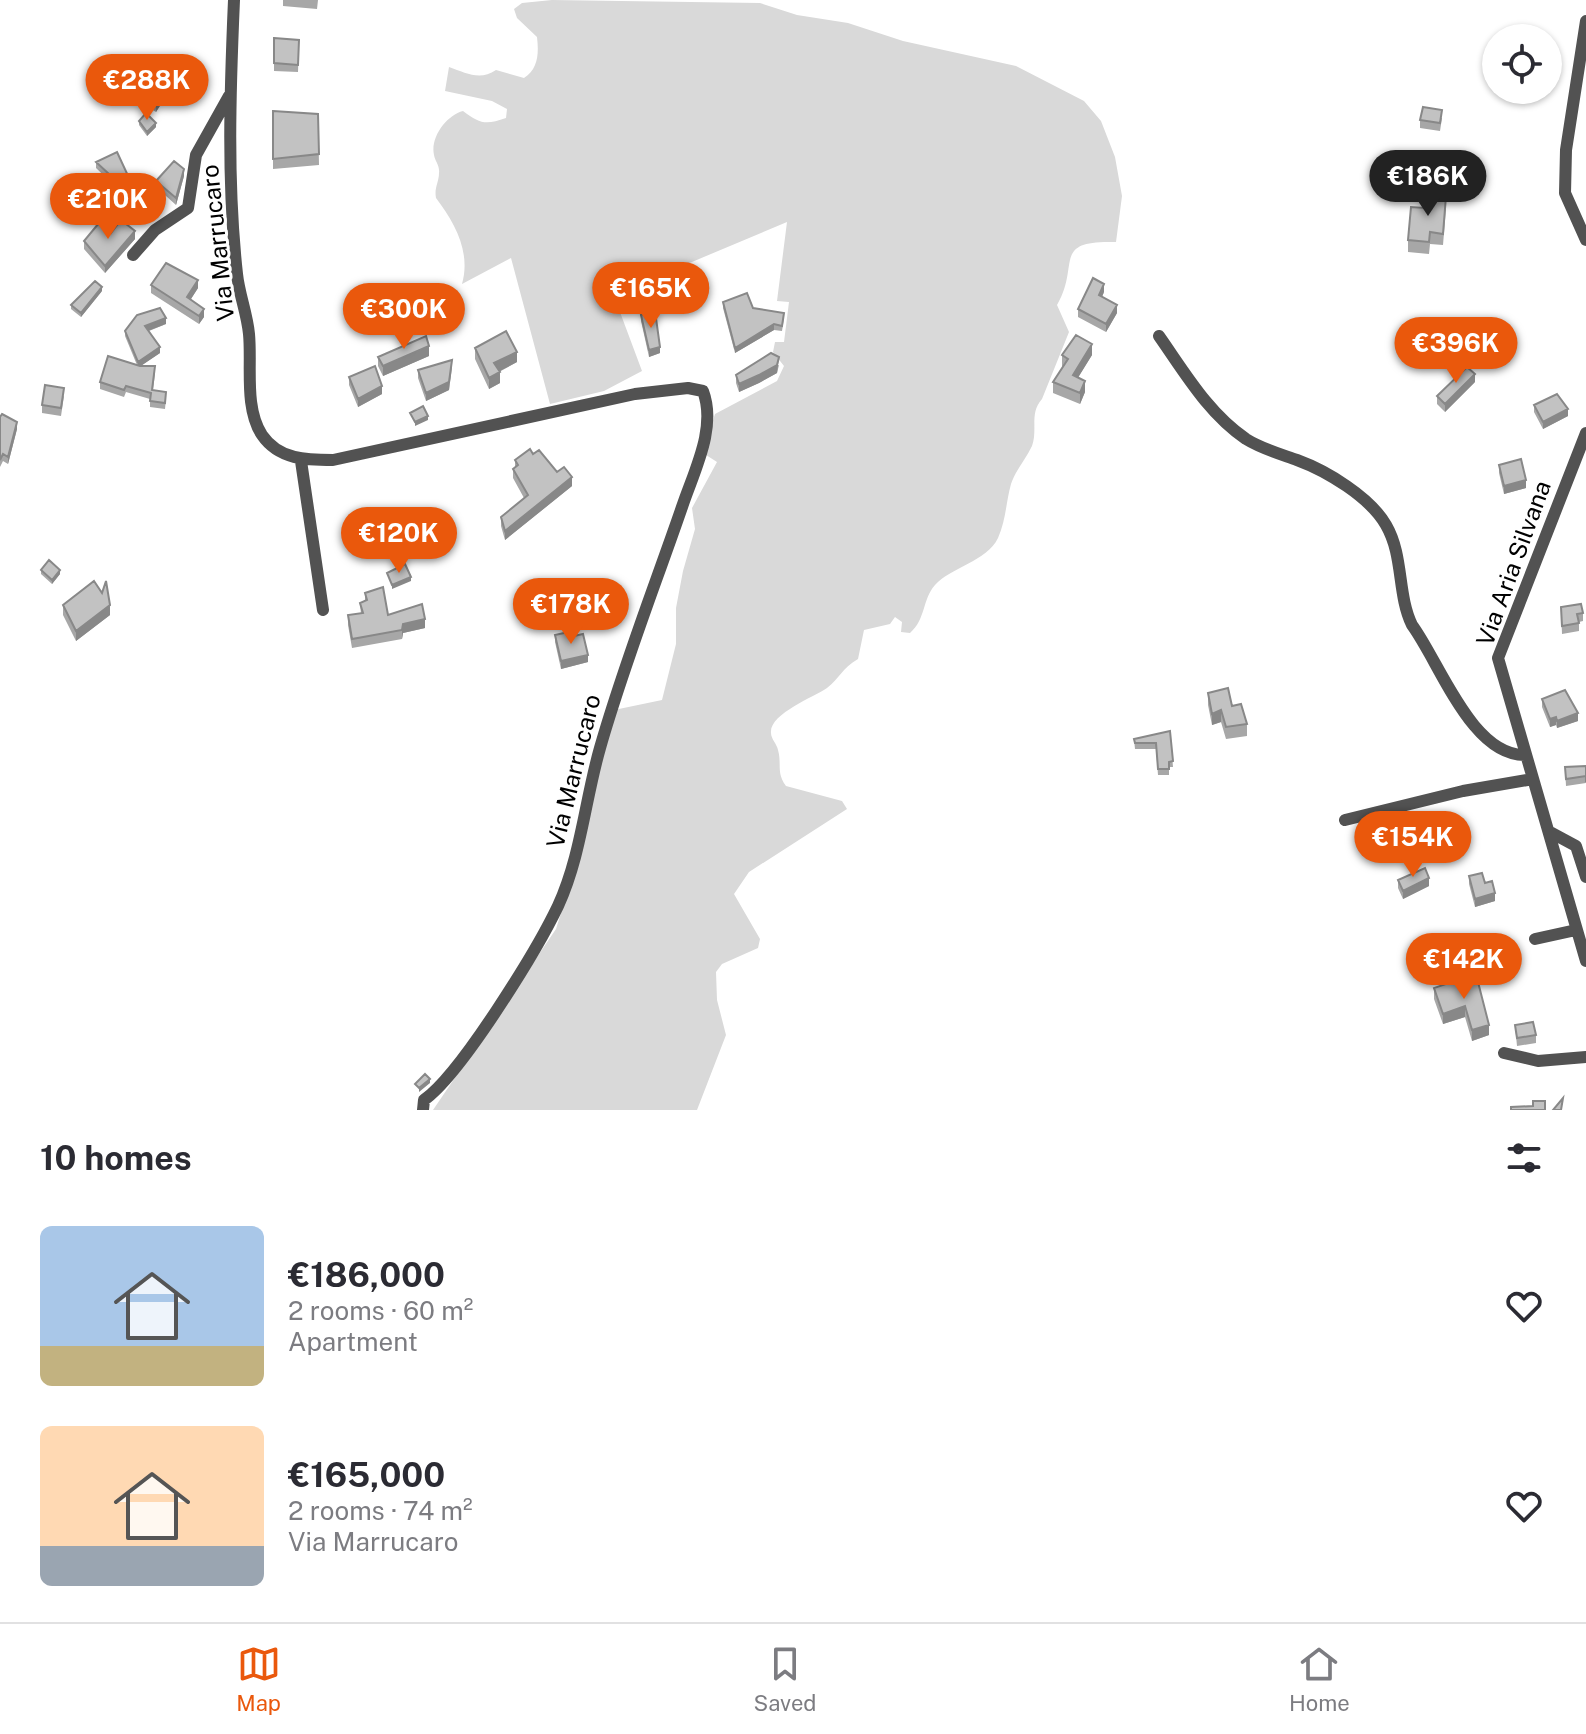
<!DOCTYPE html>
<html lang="en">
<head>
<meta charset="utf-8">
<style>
	:root { --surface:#fff; --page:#f7f7f7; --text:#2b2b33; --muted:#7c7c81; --line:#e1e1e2; --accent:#ea580c }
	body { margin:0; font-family:"Public Sans",sans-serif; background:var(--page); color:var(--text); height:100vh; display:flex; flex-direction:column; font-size:30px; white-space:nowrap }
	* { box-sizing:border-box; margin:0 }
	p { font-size:26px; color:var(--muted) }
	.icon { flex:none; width:44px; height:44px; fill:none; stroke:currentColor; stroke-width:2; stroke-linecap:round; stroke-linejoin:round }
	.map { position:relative; height:1110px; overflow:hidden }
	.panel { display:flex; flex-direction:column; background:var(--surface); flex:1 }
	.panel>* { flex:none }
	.buttons { position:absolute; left:1482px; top:24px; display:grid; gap:16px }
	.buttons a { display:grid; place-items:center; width:80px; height:80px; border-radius:50%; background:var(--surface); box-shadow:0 2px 6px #0004; font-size:40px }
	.price { position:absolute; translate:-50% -68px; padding:0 18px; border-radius:28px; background:var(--accent); color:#fff; font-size:26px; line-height:52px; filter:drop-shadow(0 2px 4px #0008) }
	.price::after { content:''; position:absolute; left:50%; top:48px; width:24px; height:18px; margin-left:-12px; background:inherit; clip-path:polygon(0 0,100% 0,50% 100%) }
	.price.on { background:#222; color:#fff }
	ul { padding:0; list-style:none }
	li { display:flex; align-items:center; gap:24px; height:200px; padding:0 40px }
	li span { display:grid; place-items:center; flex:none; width:224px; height:160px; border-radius:12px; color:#555 }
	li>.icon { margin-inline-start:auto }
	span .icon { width:96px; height:96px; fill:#fffc; stroke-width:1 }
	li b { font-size:34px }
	h2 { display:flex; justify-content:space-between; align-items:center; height:96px; padding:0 40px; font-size:34px }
	.tab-bar { display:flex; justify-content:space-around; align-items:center; height:112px; border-top:2px solid var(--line); background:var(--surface); font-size:22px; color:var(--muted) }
	.tab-bar a { display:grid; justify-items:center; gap:4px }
	.tab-bar .on { color:var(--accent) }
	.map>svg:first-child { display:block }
	.green { fill:#d9d9d9 }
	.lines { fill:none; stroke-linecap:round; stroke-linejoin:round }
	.minor { stroke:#525252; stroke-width:12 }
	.wall { fill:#a7a7a7 }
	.shaded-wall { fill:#888 }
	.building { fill:#c2c2c2; stroke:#888; stroke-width:2 }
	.labels { text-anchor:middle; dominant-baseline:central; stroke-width:6; stroke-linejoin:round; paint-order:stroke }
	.street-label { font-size:24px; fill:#000; stroke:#fff }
</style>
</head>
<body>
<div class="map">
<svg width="1586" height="1110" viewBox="0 0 1586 1110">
	<rect width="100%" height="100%" fill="#fff"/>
	<path class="green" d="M552,0L760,3L797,15L848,23L903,41L1016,66L1084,101L1101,121L1115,157L1122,196L1116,242C1050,240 1081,264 1057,305L1069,332L1042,399C1029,413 1038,430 1032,446C1026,459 1015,471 1011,484C1006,502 1006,520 998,538C987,561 950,568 935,585C922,600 926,619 910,633L901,632L902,622L895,617L890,624L864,630L858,659C842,668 840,678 827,688C814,697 769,714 771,733C771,739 777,744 778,750C782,764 776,773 786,786L842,801L847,809L749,872L734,894L760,939L758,948L722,964L716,972L717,1000L726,1035L697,1110H433L556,929L580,852L614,710L662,700L676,644V608L683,571L695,529L692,508L717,462L703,453L715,414L777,381L784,366L773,352L775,342H784L789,302L777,301L787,222L661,275L646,270L615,287L614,296L642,371L604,391L550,404L511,258L462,284C471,252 455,223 436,198C434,188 439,182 439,173C440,166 435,161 434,155C430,137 447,115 463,111C480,124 486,125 506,118L507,109L492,101L445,91L449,67C466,73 480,81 496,70L524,78C538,69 539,54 537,37L517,18L514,9L522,3Z"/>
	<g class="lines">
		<path class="minor" d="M234,0C230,92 227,182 237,274C239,294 247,313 249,334C252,365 244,408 262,435C279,460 307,460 333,460L635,394L688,388L703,391C717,428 694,471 682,507C654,588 623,667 600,748C585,800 581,856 558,906C537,950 461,1074 424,1100L423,1110
			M1586,21L1566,150L1565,193L1586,240
			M133,255L155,230L188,208L196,155L229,96
			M1159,336C1185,373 1208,413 1246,439C1262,449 1280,454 1297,460C1327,471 1370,497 1386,525C1404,556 1397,594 1412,625C1440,663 1472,757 1526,755
			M1586,433L1498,658L1586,961
			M301,461L323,610
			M1345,820L1463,791L1533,779
			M1550,832L1576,846L1586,877
			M1535,939L1576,930
			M1504,1053L1538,1061L1586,1057"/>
	</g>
	<path class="wall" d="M283,0H318L317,9L283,6Z
		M274,38L299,40L298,72L274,71Z
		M146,63L176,96L170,106L163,101L156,112L132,97V85Z
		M273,111L318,114L319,165L273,169Z
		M1442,118L1440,131L1420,128V120Z
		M139,121L156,127L147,136L139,125Z
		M96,162L130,187L123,194L96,168Z
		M184,176L176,205L156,187V181Z
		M1424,190L1446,208L1443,245L1430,244L1429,254L1408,252V240L1424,208Z
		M111,233L135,239L105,273L84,249V241Z
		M151,285L198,288L191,299L204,317L199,324L151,293Z
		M102,291L81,317L71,309V305Z
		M1104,292L1102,297L1117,313L1106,332L1078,317V309Z
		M723,302L753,308L784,318L782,331L774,330L735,353L723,308Z
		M641,315L660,353L649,357L641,321Z
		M166,324L149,331L160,353L140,366L155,373L153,390L166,398L165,409L150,407V399L126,392L124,397L100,389V382L137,365L125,336V331Z
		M475,348L517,362L499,372L500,383L489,389L475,359Z
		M1062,355H1092L1078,377L1085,392L1080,404L1053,393V382L1063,367L1062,366Z
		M429,356L383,376L378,366V357Z
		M779,365L777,373L759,383L739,392L736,383V375Z
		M452,368L449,390L426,401L418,378V370Z
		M349,377L382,394L358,407L349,385Z
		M1475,382L1445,412L1437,404V396Z
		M64,396L61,416L42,413V405Z
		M1534,405L1568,416L1543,429L1534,412Z
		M0,417L17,429L8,464L3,461L0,467Z
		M533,454L557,472L572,486L505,540L501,526V517L524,498L513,478V469L515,468V460Z
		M1499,465L1526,488L1504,494L1499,473Z
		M41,570L60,574L52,584L41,574Z
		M365,593L388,615L425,628L403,633L402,639L352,648L348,625V615L361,614L360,603L365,601Z
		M63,605L110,615L76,641L63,615Z
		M1561,607L1583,613V621L1579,622V631L1562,634Z
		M555,635L574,636L588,662L561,669L555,642Z
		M1208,693L1232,706L1247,724V736L1226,739L1221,722L1212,725L1208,705Z
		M1542,699L1578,721L1557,728L1556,725L1550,727L1542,707Z
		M1170,731L1173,767H1169V775H1158L1156,749H1135L1134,739Z
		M1586,766V783L1566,786L1565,767Z
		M1469,876L1485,883L1495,901L1475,907L1469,884Z
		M1398,880L1429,886L1403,899L1398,888Z
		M1469,976L1489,1035L1472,1041L1465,1017L1443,1024L1434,999V988Z
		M1515,1025L1536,1035V1043L1517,1046Z"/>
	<path class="shaded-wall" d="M176,84V96L170,106V94Z
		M163,89V101L156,112V100Z
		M156,123V127L147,136V132Z
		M184,169V176L176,205V198Z
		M130,180V187L123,194V187Z
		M135,231V239L105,273V266Z
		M198,280V288L187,305V297Z
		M1104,284V292L1099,303V295Z
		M102,287V291L81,317V313Z
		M1117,305V313L1106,332V324Z
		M204,309V317L199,324V316Z
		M166,318V324L145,332V326Z
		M774,324V330L735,353V348Z
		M1092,344V355L1073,386V375Z
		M429,346V356L383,376V366Z
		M160,347V353L138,368V362Z
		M660,347V353L649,357V350Z
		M517,352V362L494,374V363Z
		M779,357L777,373L759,383L739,392V384Z
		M452,360L449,390L426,401V393Z
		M500,372V383L489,389V378Z
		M1475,374V382L1445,412V404Z
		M1085,381V392L1080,404V393Z
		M382,386V394L358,407V399Z
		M1568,409V416L1543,429V422Z
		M428,416V420L415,426V422Z
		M17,422V429L8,464V457Z
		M572,477V486L505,540V531Z
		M1526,480V488L1504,494V486Z
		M60,570V574L52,584V580Z
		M411,577V581L392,589V585Z
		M110,605V615L76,641V631Z
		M425,619V628L403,633L402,639V630L403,624Z
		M588,655V662L561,669V661Z
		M1221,710V722L1212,725V714Z
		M1578,713V721L1557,728V721Z
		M1556,717V725L1550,727V719Z
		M1429,878V886L1403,899V891Z
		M1495,893V901L1475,907V899Z
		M1465,1006V1017L1443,1024V1014Z
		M1489,1025V1035L1472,1041V1030Z
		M430,1079V1083L419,1092V1088Z"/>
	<path class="building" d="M274,38L299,40L298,65L274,63Z
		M146,63L176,84L170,94L163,89L156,100L132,85Z
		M1423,107L1442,110L1440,123L1420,120Z
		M273,111L318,114L319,154L273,159Z
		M146,113L156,123L147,132L139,121Z
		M117,152L130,180L123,187L96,162Z
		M174,161L184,169L176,198L156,181Z
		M1424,190L1446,196L1443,234L1430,232L1429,242L1408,240L1411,207L1425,208Z
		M121,220L135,231L105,266L84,241L99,223L111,233Z
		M166,263L198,280L187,297L204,309L199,316L151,285Z
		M1093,278L1104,284L1099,295L1117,305L1106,324L1078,309Z
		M95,281L102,287L81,313L71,305Z
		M747,293L753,308L784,313L782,326L774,324L735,348L723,302Z
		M160,308L166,318L145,326L160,347L138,362L125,331L137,315Z
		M655,311L660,347L649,350L641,315Z
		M506,331L517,352L494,363L500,372L489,378L475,348Z
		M1076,335L1092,344L1073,375L1085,381L1080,393L1053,382L1068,359L1062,355Z
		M426,336L429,346L383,366L378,357Z
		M771,353L779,357L777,365L759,375L739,384L736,375Z
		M108,356L140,366H155L152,390L166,392L165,403L150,401L151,393L126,386L124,390L100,382Z
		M452,360L449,382L426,393L418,370Z
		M375,366L382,386L358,399L349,377Z
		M1467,367L1475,374L1445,404L1437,396Z
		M45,385L64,388L61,408L42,405Z
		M1557,394L1568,409L1543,422L1534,405Z
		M423,406L428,416L415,422L410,413Z
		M2,414L17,422L8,457L3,454L0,460V417Z
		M530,449L533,454L539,450L557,472L564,467L572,477L505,531L501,517L528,495L513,469L518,465L515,460Z
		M1521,459L1526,480L1504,486L1499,465Z
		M49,560L60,570L52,580L41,570Z
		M405,564L411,577L392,585L387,573Z
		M94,581L102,593L106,581L110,605L76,631L63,605Z
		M383,587L388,615L422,604L425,619L403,624L402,630L352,639L348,615L363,613L360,603L367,600L365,593Z
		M1581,604L1583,613L1577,614L1579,623L1562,626L1561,607Z
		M573,631L574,636L583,634L588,655L561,661L555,635Z
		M1228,688L1232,706L1241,704L1247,724L1226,727L1221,710L1212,714L1208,693Z
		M1565,690L1578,713L1557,721L1556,717L1550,719L1542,699Z
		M1170,731L1173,761L1169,762V769H1158L1156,743H1135L1134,739Z
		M1586,766V782V776L1566,779L1565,767Z
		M1425,868L1429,878L1403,891L1398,880Z
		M1482,873L1485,883L1492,881L1495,893L1475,899L1469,876Z
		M1469,976L1472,984L1478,982L1489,1025L1472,1030L1465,1006L1443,1014L1434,988Z
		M1533,1022L1536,1035L1517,1038L1515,1025Z
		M425,1074L430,1079L419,1088L415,1084Z
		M1563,1098L1561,1110H1553Z
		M1533,1101H1545V1110H1511V1107L1533,1106Z"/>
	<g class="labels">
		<g class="street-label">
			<text transform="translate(217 243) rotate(-96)">Via Marrucaro</text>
			<text transform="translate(1513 563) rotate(-70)">Via Aria Silvana</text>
			<text transform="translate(573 771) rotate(-76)">Via Marrucaro</text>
		</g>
	</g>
</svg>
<div class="buttons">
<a><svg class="icon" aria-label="locate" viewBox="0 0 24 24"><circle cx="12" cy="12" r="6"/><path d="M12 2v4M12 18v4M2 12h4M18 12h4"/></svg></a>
</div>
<b class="price" style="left:147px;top:122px">€288K</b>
<b class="price on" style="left:1428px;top:218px">€186K</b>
<b class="price" style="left:108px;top:241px">€210K</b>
<b class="price" style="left:651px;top:330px">€165K</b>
<b class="price" style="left:404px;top:351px">€300K</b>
<b class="price" style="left:1456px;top:385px">€396K</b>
<b class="price" style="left:399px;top:575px">€120K</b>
<b class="price" style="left:571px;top:646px">€178K</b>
<b class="price" style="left:1413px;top:879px">€154K</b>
<b class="price" style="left:1464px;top:1001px">€142K</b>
</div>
<section class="panel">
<h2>10 homes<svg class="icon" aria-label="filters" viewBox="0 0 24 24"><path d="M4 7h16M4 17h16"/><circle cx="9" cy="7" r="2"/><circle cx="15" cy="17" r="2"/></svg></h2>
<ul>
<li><span style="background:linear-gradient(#a9c7e8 75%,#c2b280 0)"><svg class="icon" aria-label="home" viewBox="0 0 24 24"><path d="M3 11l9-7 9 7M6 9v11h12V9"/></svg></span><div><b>€186,000</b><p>2 rooms · 60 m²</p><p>Apartment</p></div><svg class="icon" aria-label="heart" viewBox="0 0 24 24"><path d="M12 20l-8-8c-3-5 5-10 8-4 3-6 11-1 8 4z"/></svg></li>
<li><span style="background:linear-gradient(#ffd9b3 75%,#9aa5b1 0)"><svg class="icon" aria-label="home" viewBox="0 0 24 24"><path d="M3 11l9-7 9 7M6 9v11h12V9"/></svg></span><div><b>€165,000</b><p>2 rooms · 74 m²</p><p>Via Marrucaro</p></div><svg class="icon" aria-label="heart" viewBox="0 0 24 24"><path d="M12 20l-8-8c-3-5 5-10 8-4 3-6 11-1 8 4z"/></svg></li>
</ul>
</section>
<nav class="tab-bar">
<a class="on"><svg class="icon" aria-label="map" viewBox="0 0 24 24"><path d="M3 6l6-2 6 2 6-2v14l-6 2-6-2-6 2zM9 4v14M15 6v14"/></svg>Map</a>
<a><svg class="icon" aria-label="saved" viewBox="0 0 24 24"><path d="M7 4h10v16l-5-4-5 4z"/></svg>Saved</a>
<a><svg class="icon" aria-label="home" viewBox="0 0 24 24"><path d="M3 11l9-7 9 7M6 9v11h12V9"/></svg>Home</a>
</nav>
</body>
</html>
